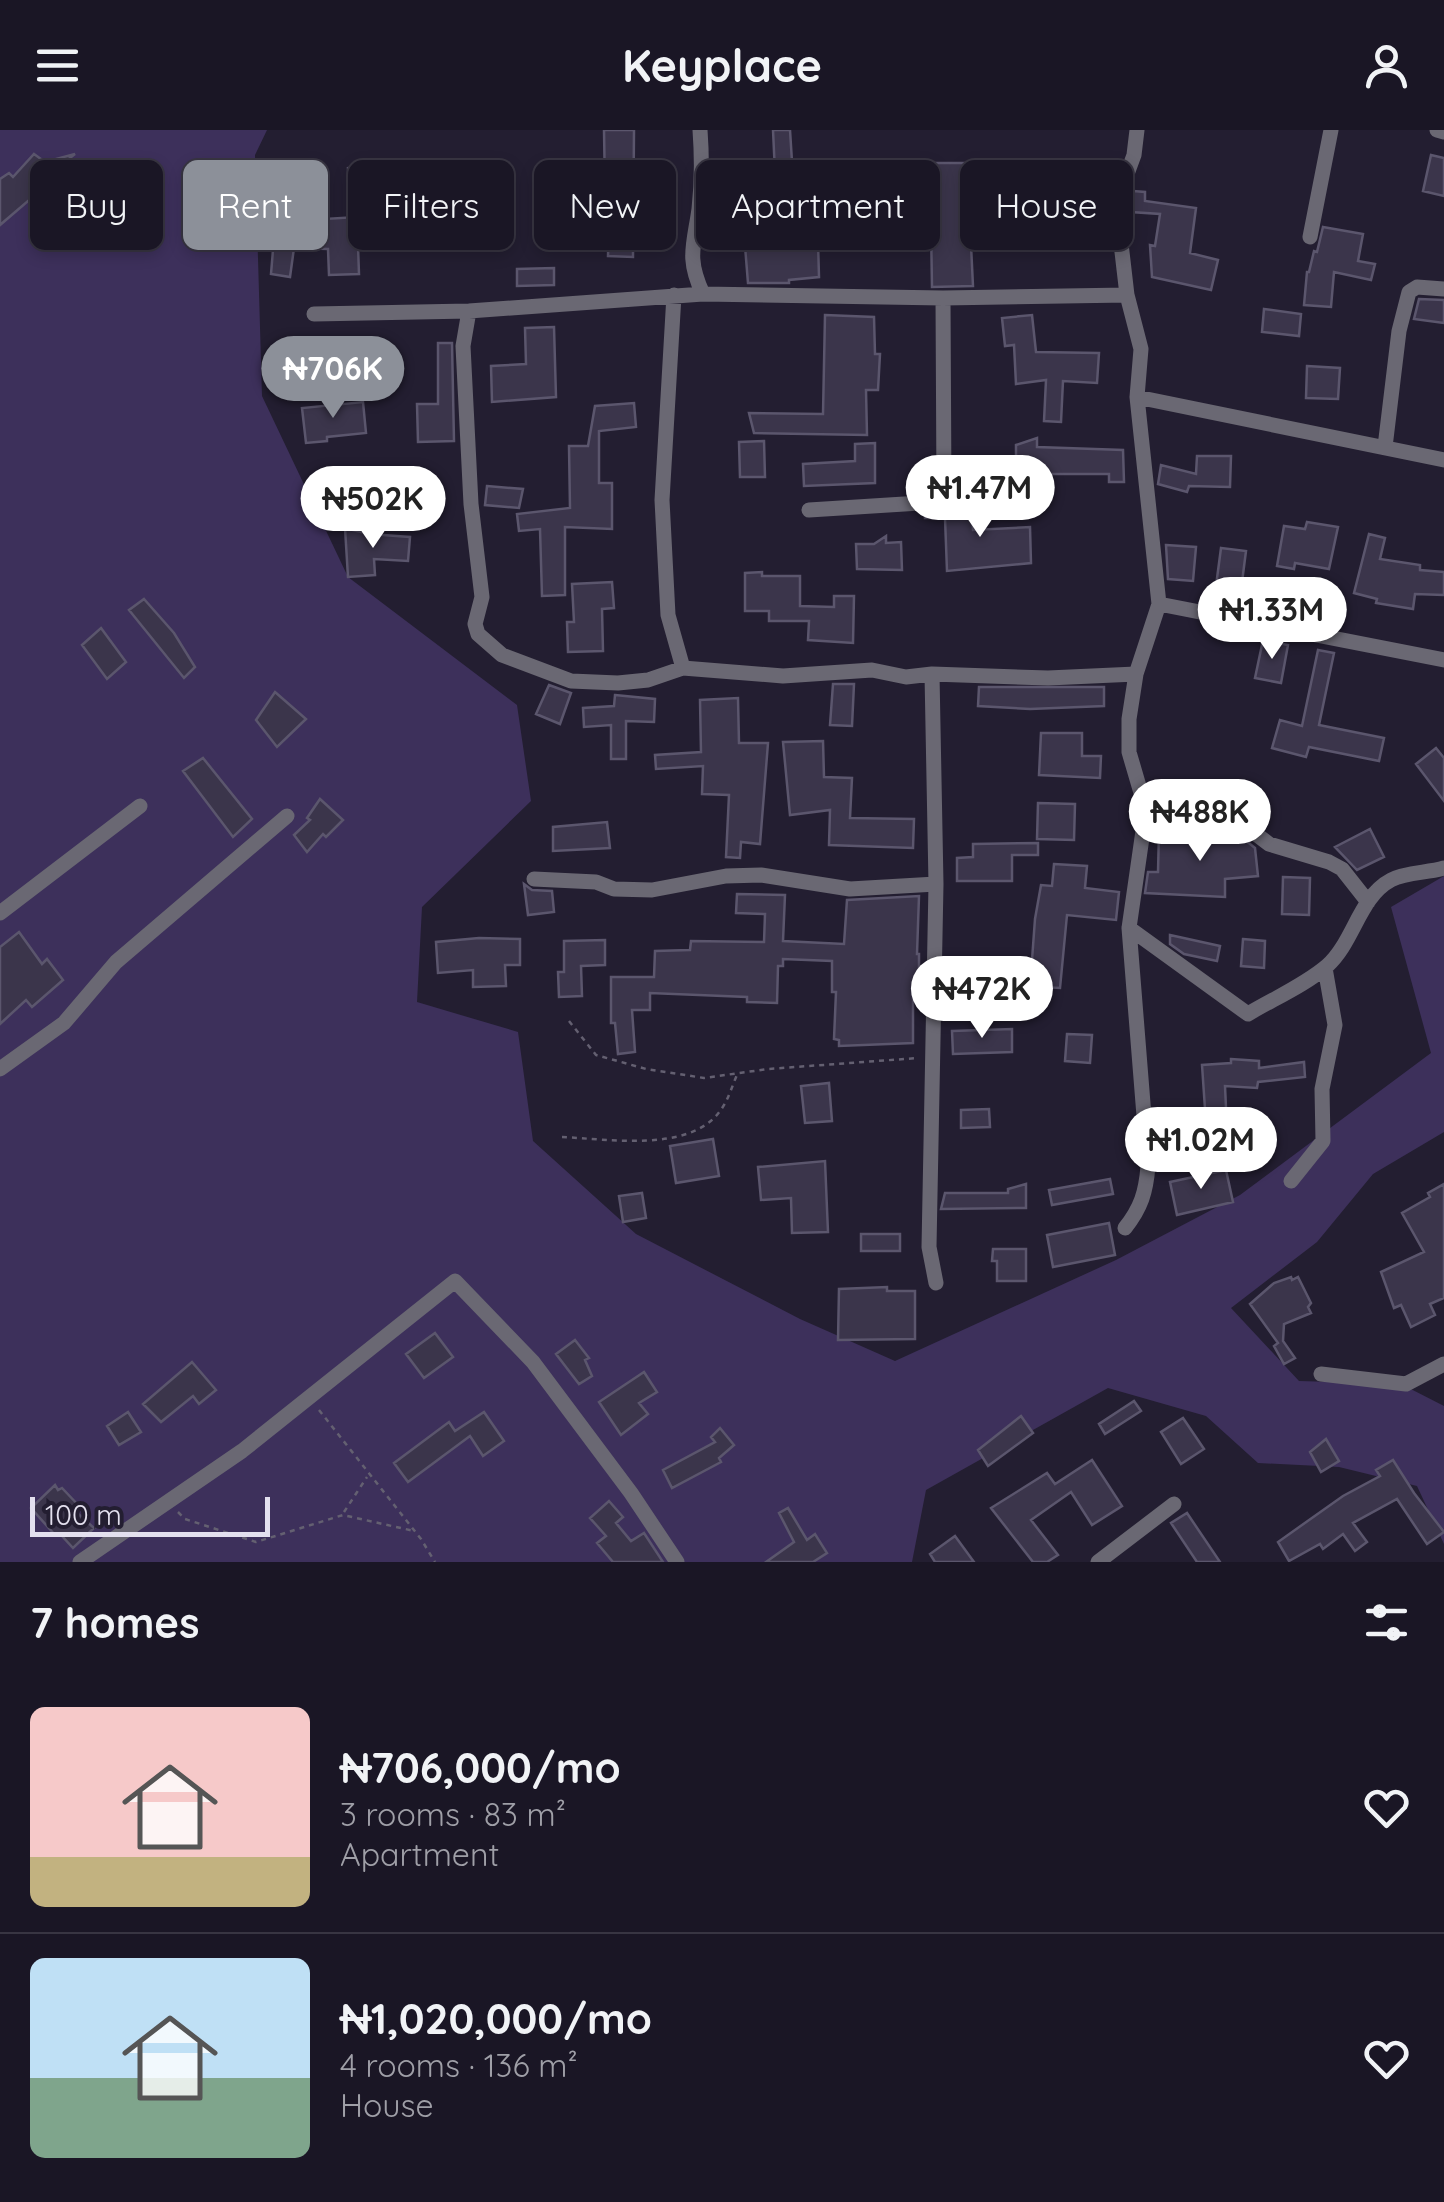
<!DOCTYPE html>
<html lang="en">
<head>
<meta charset="utf-8">
<style>
	:root { --surface:#1a1625; --page:#231f2d; --text:#f1f3f6; --muted:#9f9fa7; --line:#383542; --accent:#8c9099 }
	body { margin:0; font-family:Quicksand,sans-serif; background:var(--page); color:var(--text); height:100vh; display:flex; flex-direction:column; font-size:38px; white-space:nowrap }
	* { box-sizing:border-box; margin:0 }
	p { font-size:32px; color:var(--muted) }
	.icon { flex:none; width:55px; height:55px; fill:none; stroke:currentColor; stroke-width:2; stroke-linecap:round; stroke-linejoin:round }
	.map { position:relative; height:1432px; overflow:hidden }
	.panel { display:flex; flex-direction:column; background:var(--surface); flex:1 }
	.panel>* { flex:none }
	.guide { position:absolute; left:30px; top:30px; width:1385px; height:90px; display:flex; gap:20px }
	.scale { position:absolute; left:30px; bottom:25px; width:240px; box-sizing:border-box; padding-left:10px; border:5px solid #e3e0ee; border-top:0; font-size:28px; line-height:35px; white-space:nowrap; color:#e3e0ee; -webkit-text-stroke:8px #231e31; paint-order:stroke }
	.price { position:absolute; translate:-50% -85px; padding:0 22px; border-radius:35px; background:#fff; color:#222; font-size:32px; line-height:65px; filter:drop-shadow(0 2px 5px #0008) }
	.price::after { content:''; position:absolute; left:50%; top:60px; width:30px; height:22px; margin-left:-15px; background:inherit; clip-path:polygon(0 0,100% 0,50% 100%) }
	.price.on { background:var(--accent); color:#fff }
	ul { padding:0; list-style:none }
	li { display:flex; align-items:center; gap:30px; height:250px; padding:0 30px }
	li+li { border-top:2px solid var(--line) }
	li span { display:grid; place-items:center; flex:none; width:280px; height:200px; border-radius:15px; color:#555 }
	li>.icon { margin-inline-start:auto }
	span .icon { width:120px; height:120px; fill:#fffc; stroke-width:1 }
	li b { font-size:42px }
	h2 { display:flex; justify-content:space-between; align-items:center; height:120px; padding:0 30px; font-size:42px }
	.pill { padding:0 35px; border-radius:15px; background:var(--surface); box-shadow:0 5px 15px #0003,0 0 0 2px var(--line); font-size:35px; line-height:90px }
	.pill.on { background:var(--accent); color:#fff }
	header { display:flex; justify-content:space-between; align-items:center; height:130px; padding:0 30px; background:var(--surface); font-size:45px; font-weight:800 }
	.map>svg:first-child { display:block }
	.green { fill:#3d305b }
	.building { fill:#3b354b; stroke:#5b566d; stroke-width:2.5 }
	.lines { fill:none; stroke-linecap:round; stroke-linejoin:round }
	.path { stroke:#646071; stroke-width:2.5; stroke-dasharray:5 5; stroke-linecap:butt }
	.minor { stroke:#6a6873; stroke-width:15 }
</style>
</head>
<body>
<header><svg class="icon" aria-label="menu" viewBox="0 0 24 24"><path d="M4 6h16M4 12h16M4 18h16"/></svg>Keyplace<svg class="icon" aria-label="person" viewBox="0 0 24 24"><circle cx="12" cy="8" r="4"/><path d="M4 21q1-7 8-7t8 7"/></svg></header>
<div class="map">
<svg width="1444" height="1432" viewBox="0 0 1444 1432">
	<rect width="100%" height="100%" fill="#231e31"/>
	<path class="green" d="M0,0H267L255,25L262,266L348,447L517,575L531,671L422,777L417,872L518,902L533,1011L636,1104L800,1189L895,1231L1116,1130L1240,1065L1431,923L1391,777L1444,746V1002L1373,1044L1317,1112L1231,1178L1299,1251L1401,1254L1444,1276V1414L1417,1356L1339,1337L1258,1333L1206,1286L1108,1258L926,1360L912,1432H0Z"/>
	<path class="building" d="M604,0H634L633,127L608,126L610,60H605Z
		M773,0H790L794,63L776,64Z
		M34,24L45,32L75,24L52,42L58,50L56,54L38,69L35,65L0,95V49L9,43L13,47Z
		M1431,25L1444,28V66L1423,61Z
		M1069,30L1068,62L1055,63V94L1019,92L1016,32Z
		M925,33H967L973,156L932,157L931,97L878,102L879,113L852,115V93L796,91V70L828,69V72L876,70L877,72L925,68Z
		M373,35H407V65L349,67L348,38Z
		M1133,61L1145,62V71L1196,78L1190,123L1218,130L1211,160L1152,147L1150,115L1155,116L1160,84L1131,82Z
		M456,68L504,70L502,99L454,97Z
		M718,68H763V90L719,89Z
		M302,83H325V89L357,87L359,144L329,145L328,119L294,118L290,147L271,144L275,96L290,98Z
		M1323,97L1363,104L1358,131L1375,134L1371,150L1334,142L1331,177L1304,175L1307,142H1309L1314,121L1317,122Z
		M818,111L819,147L789,150V153H748L745,116Z
		M554,138V155L517,156V139Z
		M1419,169L1444,170V193L1414,189Z
		M1264,179L1301,184L1299,206L1262,202Z
		M825,185L874,187L875,224H880L878,260H866L867,305L754,303L749,283L823,284Z
		M1032,185L1036,222L1099,223L1097,253L1063,251L1061,292L1044,291L1046,250L1016,254L1014,215L1005,216L1002,188Z
		M554,197L556,267L492,272L491,236L526,234L525,198Z
		M438,213H452L454,311L418,312L417,274H438Z
		M391,220L392,250L371,254L370,224Z
		M1307,236L1340,238L1338,269L1306,268Z
		M363,272L366,303L327,307V311L306,313L302,278Z
		M634,273L636,297L599,301V353H612V399L565,397V465L542,466L540,399L519,401L517,384L570,378L569,316H588L595,276Z
		M1037,308V317L1123,320L1124,352H1109V344H1037L1036,372L1008,371V353H1016V315Z
		M764,311L765,347H740L739,312Z
		M875,313V353L804,356L803,334L855,331V314Z
		M1197,326H1231L1230,357L1189,356L1187,362L1158,354L1161,335L1196,344Z
		M487,356L523,359L519,378L485,375Z
		M971,363L973,400L1030,397L1031,433L947,441L945,388H925V384L938,383L953,374L955,364Z
		M1307,392L1338,397L1329,439L1295,433L1294,439L1277,436L1284,396L1305,399Z
		M345,398L369,404L410,407L408,431L374,429L375,445L348,447Z
		M1369,404L1385,408L1380,429L1420,435V440L1444,442V465L1415,464L1413,479L1376,473L1377,469L1354,463Z
		M886,406V413L901,412L902,440L857,439L856,414H874Z
		M1166,415L1196,417L1193,451L1168,449Z
		M1221,418L1246,421L1241,460L1216,456Z
		M762,442V446H800V476L834,477V466H854L853,513L808,510L809,491H769V481H745V443Z
		M612,452L614,478L602,479L603,521L568,522L567,492H574L572,454Z
		M144,469L174,503L195,537L184,548L129,480Z
		M101,498L126,532L107,549L82,515Z
		M1263,510L1288,515L1281,553L1255,548Z
		M1318,520L1334,523L1319,595L1384,608L1379,631L1309,617L1306,627L1272,618L1280,590L1302,596Z
		M833,554H854L852,596L830,595Z
		M549,555L571,563L560,594L536,584Z
		M979,557H1104V576L1030,579L978,576Z
		M275,562L306,589L277,617L256,590Z
		M615,565L655,569L654,592L626,591V629H611V595L584,597L583,578L614,576Z
		M738,568L739,613H768L760,714L741,712L740,728L726,727L729,665L702,664L703,636L656,639L655,625L701,622L700,570Z
		M1041,603H1082V626H1101L1100,648L1039,645Z
		M823,611L824,647L852,648L850,688L914,689L913,718L829,715L830,680L790,685L783,612Z
		M1436,618L1444,628V671L1416,634Z
		M203,628L252,689L233,707L183,641Z
		M320,669L343,690L326,707L323,704L307,722L294,705L310,690L307,688Z
		M1038,673L1075,674L1074,710L1037,709Z
		M607,692L610,718L553,721V697Z
		M1370,699L1384,727L1357,740L1335,717Z
		M1159,701H1185V706H1240L1255,718L1258,746L1225,749V767L1145,763L1148,742H1158Z
		M1038,713V725H1012V751H957V728L973,727V714Z
		M1054,734L1087,736L1085,758L1119,762L1116,790L1067,785L1060,858L1003,855L1004,829L1032,830L1035,789L1041,755L1052,756Z
		M1283,747L1310,748L1309,785L1282,784Z
		M524,754L532,760L552,761L554,782L528,785Z
		M737,764L785,765L783,811L844,814L847,770L919,766L917,824H919V842H923V860L922,865H913V913L839,916V910L834,909L836,862H832V831L783,829V836H778L777,873L747,872V867L650,863V880H632L635,922L618,924L615,893H611V847H654L655,821L690,820L691,811L764,812L765,784L736,783Z
		M19,802L42,834L47,829L63,850L32,877L26,870L0,894V817Z
		M1170,805L1220,816L1217,831L1184,824L1170,814Z
		M479,808L520,809V835H505L506,856L473,857V840L438,843L436,812Z
		M1243,809L1265,811L1264,838L1241,836Z
		M605,810V835L581,836L582,866L559,867L558,842H564V811Z
		M1012,899V922L953,924L952,901Z
		M1067,904L1092,905L1090,933L1065,931Z
		M1231,929L1259,931V938L1304,932L1305,947L1258,952L1257,958L1225,956L1227,999L1186,1001L1185,980L1205,979L1202,935L1231,933Z
		M829,953L832,991L805,993L801,956Z
		M989,979L990,997L961,998V980Z
		M713,1009L719,1046L676,1053L670,1016Z
		M825,1031L828,1102L792,1103L791,1068L761,1070L758,1037Z
		M1226,1040L1233,1072L1177,1085L1170,1052Z
		M1110,1049L1113,1064L1052,1075L1049,1060Z
		M1026,1054V1078L941,1079L945,1063H1008V1059Z
		M1444,1054V1168L1430,1174L1435,1185L1411,1197L1401,1175L1394,1178L1381,1142L1424,1122L1402,1083L1430,1067L1428,1063Z
		M642,1063L646,1088L623,1092L619,1066Z
		M1109,1093L1115,1125L1053,1137L1047,1105Z
		M861,1104H900V1121H861Z
		M993,1119H1026V1151H997V1131H992Z
		M1291,1147L1292,1150L1298,1147L1311,1173L1308,1177L1311,1183L1284,1194L1283,1211L1295,1228L1284,1234L1274,1216L1278,1213L1250,1174L1274,1153Z
		M887,1157V1161H915V1209L838,1210L839,1159Z
		M435,1203L453,1227L424,1248L406,1224Z
		M575,1210L589,1228L585,1230L592,1246L579,1254L556,1224Z
		M192,1232L216,1260L199,1274L193,1266L161,1292L143,1274Z
		M644,1242L657,1262L639,1273L648,1284L621,1305L599,1272Z
		M1134,1271L1141,1281L1105,1304L1099,1294Z
		M128,1282L141,1302L119,1315L107,1296Z
		M484,1282L504,1311L483,1326L470,1306L408,1352L394,1333L449,1292L455,1301Z
		M1021,1286L1033,1303L988,1336L978,1320Z
		M1183,1288L1204,1319L1181,1334L1161,1302Z
		M720,1298L734,1315L719,1328L721,1332L672,1358L663,1340L715,1312L711,1307Z
		M1326,1309L1339,1331L1321,1342L1310,1322Z
		M1092,1330L1122,1376L1092,1395L1071,1362L1031,1390L1058,1425L1047,1432H1033L991,1378L1047,1343L1055,1354Z
		M1393,1330L1414,1363L1444,1402L1427,1414L1397,1369L1353,1393L1367,1412L1355,1421L1343,1404L1323,1419L1320,1414L1289,1431L1278,1412L1343,1366L1380,1346L1376,1340Z
		M55,1355L58,1360L62,1358L80,1377L75,1381L94,1398L73,1418L61,1405H55L31,1378Z
		M609,1371L623,1387L616,1393L631,1411L644,1403L663,1432H613L597,1413L606,1406L590,1388Z
		M788,1378L807,1410L815,1404L827,1423L813,1432H766L794,1412L779,1383Z
		M1187,1383L1220,1432H1197L1171,1393Z
		M955,1406L974,1432H935L930,1424Z"/>
	<g class="lines">
		<path class="path" d="M569,891L596,925L646,939L704,948L768,939L918,928
			M562,1007C608,1009 690,1023 720,981C728,971 732,956 737,945
			M319,1280L421,1409L435,1432
			M178,1382L185,1389L256,1412L343,1385L414,1401
			M344,1382L367,1347"/>
		<path class="minor" d="M700,0C702,27 702,53 699,79C694,115 686,128 703,164
			M1437,0L1444,2
			M1310,107L1331,0
			M674,165L662,370L668,485L683,538
			M469,181L463,216L471,374L482,467L475,494L478,504L502,525L571,551L618,553L648,550L683,538L783,546L872,540L906,547L932,544L1048,548L1136,544
			M314,184L469,181L703,164L943,168L1127,165
			M1137,267L1444,330
			M1385,317L1399,201L1409,162L1417,157L1444,159
			M809,380L936,372L944,363L943,168
			M1159,474L1444,530
			M932,544L936,754L929,1117L936,1153
			M1146,680H1197L1244,695L1269,714L1329,732L1342,739L1368,772
			M534,749L596,752L614,759L652,760L726,746L761,745L850,759L936,754
			M0,783L140,676
			M1129,798L1248,884C1273,869 1305,855 1327,836C1354,812 1359,767 1391,750C1406,742 1428,743 1444,738
			M0,939L64,893L116,832L287,686
			M1291,1051L1323,1011L1322,959L1335,895L1325,838
			M1125,1098C1141,1078 1146,1062 1148,1036L1129,798L1146,680L1129,622V589L1136,544L1159,474L1137,267L1141,219L1127,165L1117,79L1120,63L1134,25L1137,0
			M1321,1244L1406,1254L1444,1234
			M80,1432L242,1321L455,1151L533,1232L631,1363L677,1432
			M1098,1432L1174,1374"/>
	</g>
</svg>
<div class="scale">100 m</div>
<b class="price on" style="left:333px;top:291px">₦706K</b>
<b class="price" style="left:980px;top:410px">₦1.47M</b>
<b class="price" style="left:373px;top:421px">₦502K</b>
<b class="price" style="left:1272px;top:532px">₦1.33M</b>
<b class="price" style="left:1200px;top:734px">₦488K</b>
<b class="price" style="left:982px;top:911px">₦472K</b>
<b class="price" style="left:1201px;top:1062px">₦1.02M</b>
<div class="guide">
<a class="pill">Buy</a>
<a class="pill on">Rent</a>
<a class="pill">Filters</a>
<a class="pill">New</a>
<a class="pill">Apartment</a>
<a class="pill">House</a>
</div>
</div>
<section class="panel">
<h2>7 homes<svg class="icon" aria-label="filters" viewBox="0 0 24 24"><path d="M4 7h16M4 17h16"/><circle cx="9" cy="7" r="2"/><circle cx="15" cy="17" r="2"/></svg></h2>
<ul>
<li><span style="background:linear-gradient(#f6c9c9 75%,#c2b280 0)"><svg class="icon" aria-label="home" viewBox="0 0 24 24"><path d="M3 11l9-7 9 7M6 9v11h12V9"/></svg></span><div><b>₦706,000/mo</b><p>3 rooms · 83 m²</p><p>Apartment</p></div><svg class="icon" aria-label="heart" viewBox="0 0 24 24"><path d="M12 20l-8-8c-3-5 5-10 8-4 3-6 11-1 8 4z"/></svg></li>
<li><span style="background:linear-gradient(#bfe0f5 60%,#7fa58c 0)"><svg class="icon" aria-label="home" viewBox="0 0 24 24"><path d="M3 11l9-7 9 7M6 9v11h12V9"/></svg></span><div><b>₦1,020,000/mo</b><p>4 rooms · 136 m²</p><p>House</p></div><svg class="icon" aria-label="heart" viewBox="0 0 24 24"><path d="M12 20l-8-8c-3-5 5-10 8-4 3-6 11-1 8 4z"/></svg></li>
</ul>
</section>
</body>
</html>
